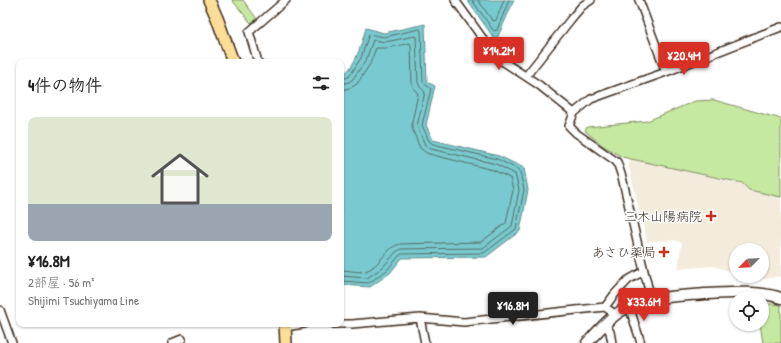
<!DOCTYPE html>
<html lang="ja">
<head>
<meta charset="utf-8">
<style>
	:root { --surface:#fff; --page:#f6f6f6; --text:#222; --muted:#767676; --accent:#d93025 }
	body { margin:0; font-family:"Patrick Hand","Klee One",sans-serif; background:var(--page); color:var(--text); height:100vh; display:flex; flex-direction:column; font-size:15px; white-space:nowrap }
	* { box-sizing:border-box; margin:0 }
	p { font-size:13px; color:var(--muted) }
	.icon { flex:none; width:22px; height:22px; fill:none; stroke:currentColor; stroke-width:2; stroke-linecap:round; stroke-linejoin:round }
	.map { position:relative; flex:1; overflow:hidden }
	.details { position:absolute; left:16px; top:59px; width:328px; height:268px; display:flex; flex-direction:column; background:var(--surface); border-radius:8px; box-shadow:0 1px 3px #0004 }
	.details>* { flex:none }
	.needle { width:26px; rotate:246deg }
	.tools { position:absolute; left:729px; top:243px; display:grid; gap:8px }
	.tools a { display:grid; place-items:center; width:40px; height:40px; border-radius:50%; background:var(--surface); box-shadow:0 1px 3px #0004; font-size:20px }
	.price { position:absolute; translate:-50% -34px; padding:0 9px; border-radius:4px; background:var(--accent); color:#fff; font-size:13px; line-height:26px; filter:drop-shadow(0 1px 2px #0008) }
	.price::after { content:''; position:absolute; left:50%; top:24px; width:12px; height:9px; margin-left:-6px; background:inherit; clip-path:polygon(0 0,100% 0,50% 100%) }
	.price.selected { background:#222; color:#fff }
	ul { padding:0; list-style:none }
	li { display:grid; align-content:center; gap:8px; height:212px; padding:0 12px }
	li span { display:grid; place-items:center; height:124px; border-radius:8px; color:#555 }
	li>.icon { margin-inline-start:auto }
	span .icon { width:72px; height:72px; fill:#fffc; stroke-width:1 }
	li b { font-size:17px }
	h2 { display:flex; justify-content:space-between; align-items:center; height:48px; padding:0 12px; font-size:17px }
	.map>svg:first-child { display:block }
	.built { fill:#f3ebdc }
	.green { fill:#c6e9a2; stroke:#808a60 }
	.water { fill:#79cad0; stroke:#608a89 }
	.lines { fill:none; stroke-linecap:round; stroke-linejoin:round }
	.shore { stroke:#546a65; stroke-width:1 }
	.minor-casing { stroke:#3b2a1e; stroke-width:10 }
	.secondary-casing { stroke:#3b2a1e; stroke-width:13 }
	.primary-casing { stroke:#3b2a1e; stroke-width:14 }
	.minor { stroke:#fff; stroke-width:7 }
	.secondary { stroke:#fff; stroke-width:10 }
	.primary { stroke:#fcde96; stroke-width:11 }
	.poi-dot { fill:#c8321e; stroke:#fff; stroke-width:1.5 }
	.labels { text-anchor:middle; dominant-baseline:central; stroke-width:3; stroke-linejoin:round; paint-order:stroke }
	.poi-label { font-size:13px; fill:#3b2a1e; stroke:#fff; text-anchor:end }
</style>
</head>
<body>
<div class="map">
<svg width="781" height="343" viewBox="0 0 781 343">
	<rect width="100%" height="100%" fill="#fff"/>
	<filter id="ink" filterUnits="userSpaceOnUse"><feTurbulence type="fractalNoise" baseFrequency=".025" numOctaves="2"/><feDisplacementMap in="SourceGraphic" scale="8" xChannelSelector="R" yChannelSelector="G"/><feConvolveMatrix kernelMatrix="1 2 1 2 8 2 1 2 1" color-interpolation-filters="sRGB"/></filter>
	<g filter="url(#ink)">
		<path class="built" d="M630,159L781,193V276L764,279L748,276H762V250H736V273L713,266L678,269L682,243L675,240L647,241L629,167Z"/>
		<path class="green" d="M232,0H243L257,19L251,23Z
			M714,100L781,119V197L749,190L742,183L622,157L602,145L585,131L587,127L647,121L695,101Z
			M762,303L781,305V343H763L760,324H762Z"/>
		<path class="water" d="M467,0H514L496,41Z
			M425,24L427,82L435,86L426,125L433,140L499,156L524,168L528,190L520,231L486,257L402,258L390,273L370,287L342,285L341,282V75C355,71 362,41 366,28L384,33Z"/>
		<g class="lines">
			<path class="shore" d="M472,0L493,30L495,31L497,30L509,0
				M478,0L492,20L494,21L496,20L504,0
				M341,79L349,77L361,58L369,34L384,37L420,29L421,31L423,82C425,86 429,86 431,89L422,125L429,141L433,144L497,159L519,170L520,172L524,190L516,229L484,253L402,254L399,256L387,270L369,283L341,281
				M341,84L349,82L353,79L366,60L373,40L385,42L415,36L416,37L418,83L420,87L425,92L417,126L425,145L431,149L496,164L515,174L519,190L512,226L483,248L401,249L396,252L383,267L367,278L341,276
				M341,90L350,88L357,84L370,64L376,48H387L410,43L411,45L412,84L414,89L418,94L412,122V128L420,148L425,152L429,154L493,170L510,178L513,190L506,223L481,242L400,244C386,247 380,266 366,271C361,273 347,270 341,270"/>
			<defs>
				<path id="minor" d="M455,0L496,57L539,85L574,113
					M639,0L666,72L781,27
					M258,62L249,32L286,0
					M526,76L571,19L582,6L591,0
					M644,271L651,299
					M629,306L641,343
					M0,310L12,343
					M616,315L605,307L614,295L628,280L644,271L622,177L617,162L576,133L569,126L574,113L591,99L666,72
					M420,318L425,343
					M605,323L610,332L612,343
					M333,324H352L420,318L464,322L605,307
					M285,327L304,324
					M172,343L182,339"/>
				<path id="secondary" d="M587,343C600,329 613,313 631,306C655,296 680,296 705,294C730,293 757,290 781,298"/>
				<path id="primary" d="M209,0L217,18L233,62
					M285,324L286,343"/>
			</defs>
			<use href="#minor" class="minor-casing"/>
			<use href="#secondary" class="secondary-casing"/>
			<use href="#primary" class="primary-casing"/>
			<use href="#minor" class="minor"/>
			<use href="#secondary" class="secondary"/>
			<use href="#primary" class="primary"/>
		</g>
	</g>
	<g class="poi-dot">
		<path d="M709 210h4v4h4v4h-4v4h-4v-4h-4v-4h4z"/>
		<path d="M662 246h4v4h4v4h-4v4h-4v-4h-4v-4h4z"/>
	</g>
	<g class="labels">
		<g class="poi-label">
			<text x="702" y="216">三木山陽病院</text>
			<text x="656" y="252">あさひ薬局</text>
		</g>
	</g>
</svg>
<div class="tools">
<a><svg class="needle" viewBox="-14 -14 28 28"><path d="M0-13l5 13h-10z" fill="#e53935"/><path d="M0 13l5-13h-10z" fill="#767676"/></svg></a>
<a><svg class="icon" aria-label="locate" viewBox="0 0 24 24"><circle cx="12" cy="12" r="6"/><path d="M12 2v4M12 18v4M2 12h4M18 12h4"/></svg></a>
</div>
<b class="price" style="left:499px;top:71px">¥14.2M</b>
<b class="price" style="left:684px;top:76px">¥20.4M</b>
<b class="price" style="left:644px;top:322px">¥33.6M</b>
<b class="price selected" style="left:513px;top:326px">¥16.8M</b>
<section class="details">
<h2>4件の物件<svg class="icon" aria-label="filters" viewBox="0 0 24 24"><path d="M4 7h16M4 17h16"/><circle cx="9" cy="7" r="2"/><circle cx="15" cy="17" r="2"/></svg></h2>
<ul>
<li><span style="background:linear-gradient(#dfe7d0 70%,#9aa5b1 0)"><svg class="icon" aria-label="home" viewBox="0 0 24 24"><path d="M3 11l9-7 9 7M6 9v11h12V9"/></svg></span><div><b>¥16.8M</b><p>2部屋 · 56 m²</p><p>Shijimi Tsuchiyama Line</p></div></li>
</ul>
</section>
</div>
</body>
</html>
